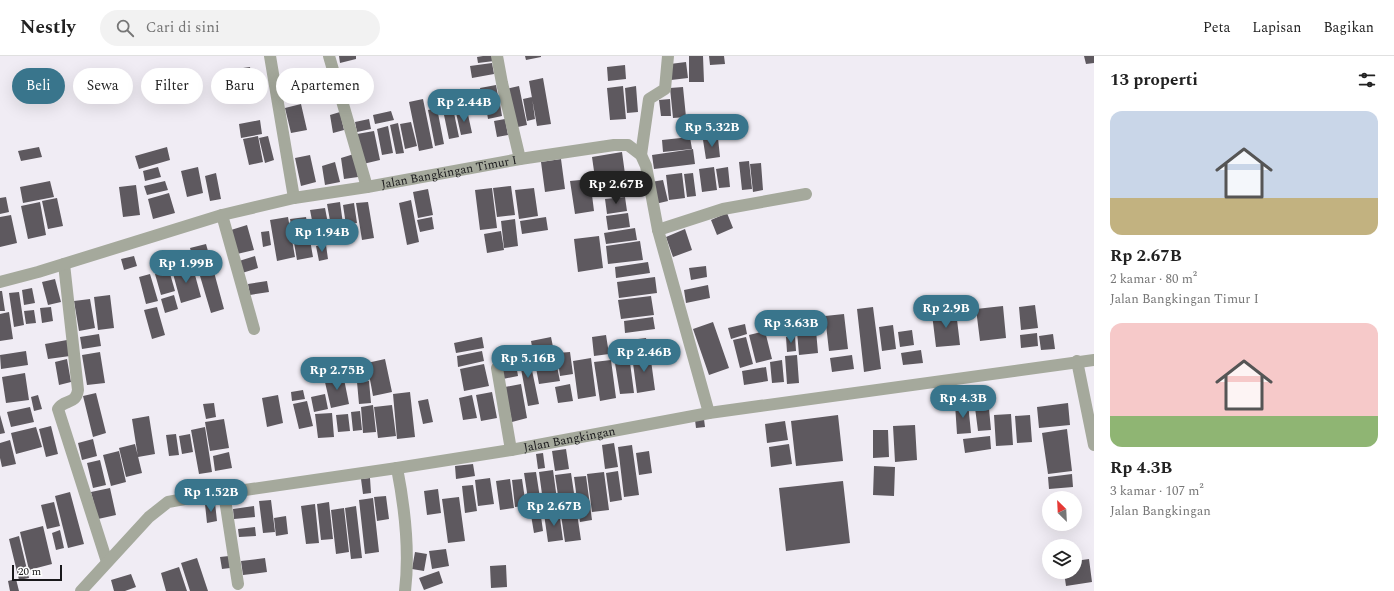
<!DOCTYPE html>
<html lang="id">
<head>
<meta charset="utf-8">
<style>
	:root { --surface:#fff; --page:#f2f2f2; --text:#222; --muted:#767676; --line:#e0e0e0; --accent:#39758c }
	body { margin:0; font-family:Spectral,serif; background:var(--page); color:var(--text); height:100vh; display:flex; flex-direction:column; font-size:15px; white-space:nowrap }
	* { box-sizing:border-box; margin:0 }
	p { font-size:13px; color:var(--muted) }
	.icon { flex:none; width:22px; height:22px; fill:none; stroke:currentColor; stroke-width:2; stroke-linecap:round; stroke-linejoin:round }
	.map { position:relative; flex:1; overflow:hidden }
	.sheet { display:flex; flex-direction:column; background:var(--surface); width:300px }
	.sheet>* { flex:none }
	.banner { position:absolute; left:12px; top:12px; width:380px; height:36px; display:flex; gap:8px }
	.needle { width:26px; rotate:336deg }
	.buttons { position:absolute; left:1042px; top:435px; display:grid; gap:8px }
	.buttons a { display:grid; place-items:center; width:40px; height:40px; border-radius:50%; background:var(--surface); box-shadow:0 4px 16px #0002; font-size:20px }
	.scale { position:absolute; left:12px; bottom:10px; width:50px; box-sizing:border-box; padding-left:4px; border:2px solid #19181b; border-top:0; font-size:11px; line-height:14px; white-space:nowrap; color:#19181b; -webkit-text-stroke:3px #fff; paint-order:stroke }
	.price { position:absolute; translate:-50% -34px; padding:0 9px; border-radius:14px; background:var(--accent); color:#fff; font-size:13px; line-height:26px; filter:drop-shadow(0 1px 2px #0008) }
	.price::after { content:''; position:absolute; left:50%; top:24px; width:12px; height:9px; margin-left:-6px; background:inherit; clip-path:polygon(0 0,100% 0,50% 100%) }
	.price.current { background:#222; color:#fff }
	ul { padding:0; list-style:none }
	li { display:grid; align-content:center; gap:8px; height:212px; padding:0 16px }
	li span { display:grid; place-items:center; height:124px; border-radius:12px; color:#555 }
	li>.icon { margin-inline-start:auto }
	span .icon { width:72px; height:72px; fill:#fffc; stroke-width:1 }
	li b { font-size:17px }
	h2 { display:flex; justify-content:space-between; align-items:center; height:48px; padding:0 16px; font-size:17px }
	.pill { padding:0 14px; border-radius:18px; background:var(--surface); box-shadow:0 4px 16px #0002; font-size:14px; line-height:36px }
	.pill.current { background:var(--accent); color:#fff }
	header { display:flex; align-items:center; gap:24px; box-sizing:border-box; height:56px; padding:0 20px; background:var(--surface); border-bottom:1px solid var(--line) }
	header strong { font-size:19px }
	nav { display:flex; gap:22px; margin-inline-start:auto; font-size:14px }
	.search { width:280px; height:36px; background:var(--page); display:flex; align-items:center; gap:10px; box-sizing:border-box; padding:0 14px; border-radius:22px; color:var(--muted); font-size:15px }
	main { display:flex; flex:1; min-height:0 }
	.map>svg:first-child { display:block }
	.building { fill:#5e595f }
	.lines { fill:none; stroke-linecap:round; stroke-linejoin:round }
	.minor { stroke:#a5a99c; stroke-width:12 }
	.labels { text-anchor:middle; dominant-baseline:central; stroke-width:4; stroke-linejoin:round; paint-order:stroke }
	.street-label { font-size:12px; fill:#19181b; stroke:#fff }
</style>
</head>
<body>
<header>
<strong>Nestly</strong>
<div class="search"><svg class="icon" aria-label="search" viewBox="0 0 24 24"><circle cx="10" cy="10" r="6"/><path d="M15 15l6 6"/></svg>Cari di sini</div>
<nav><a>Peta</a><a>Lapisan</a><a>Bagikan</a></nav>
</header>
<main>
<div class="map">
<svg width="1094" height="535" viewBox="0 0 1094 535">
	<rect width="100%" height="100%" fill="#f0ecf4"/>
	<path class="building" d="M339,0H356V3L340,7Z
		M483,0H494V5L478,7L477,1Z
		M525,0H541V1L526,4Z
		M689,0H703L704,26H689Z
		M709,0H724L725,8L710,9Z
		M1084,0H1094V7L1086,8Z
		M686,6L688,22L671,24L670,8Z
		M492,7L494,18L472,22L470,10Z
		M625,9L626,23L608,25L607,11Z
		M250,11L252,23L231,26L229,14Z
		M356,13L361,36L348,38L343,15Z
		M543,22L551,68L537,70L529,25Z
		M496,29L498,40L482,43L480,32Z
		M519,30L527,69L513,72L506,33Z
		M623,30L626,63L610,64L607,32Z
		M636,30L638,56L627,57L625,32Z
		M683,31L686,61L673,62L670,32Z
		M461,36L464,51L442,56L439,41Z
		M532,41L535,63L527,65L523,43Z
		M499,42L502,60L488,63L485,45Z
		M423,43L433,92L419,95L409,46Z
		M670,43L671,60H661L659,44Z
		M301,48L307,74L291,77L285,52Z
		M437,52L444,88L435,90L428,54Z
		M467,54L472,77L461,79L456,57Z
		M391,55L394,64L375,68L373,59Z
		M340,56L344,74L333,77L330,59Z
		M454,57L459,81L449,83L444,59Z
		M369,63L371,73L357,76L355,66Z
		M505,63L508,79L497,81L494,65Z
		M260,64L262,78L241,82L239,68Z
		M411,66L417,90L405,93L400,68Z
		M398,67L404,97L396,98L390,69Z
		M388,70L393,97L382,99L377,73Z
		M374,75L380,104L363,108L357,78Z
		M258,80L263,106L249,109L243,83Z
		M268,80L274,104L265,107L259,82Z
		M690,81L692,93L663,96L662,84Z
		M718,82L720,101L706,103L703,84Z
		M39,91L42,101L21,105L18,95Z
		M167,91L170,104L139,113L135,100Z
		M693,93L695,108L654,113L652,99Z
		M622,96L625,118L595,122L592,101Z
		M354,98L358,121L344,123L341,102Z
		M310,99L316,126L301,130L295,102Z
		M561,103L565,133L545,136L541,106Z
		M749,105L752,133L742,134L739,106Z
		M335,106L340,126L325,129L322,110Z
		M761,107L763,134L753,136L750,108Z
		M158,111L161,121L145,125L143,115Z
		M198,111L203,137L187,141L181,115Z
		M714,111L717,134L702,136L699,113Z
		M728,111L730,131L719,132L716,113Z
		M216,117L221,143L210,145L205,120Z
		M682,117L685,142L669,144L666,119Z
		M693,117L696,140L687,141L684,118Z
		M590,123L594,155L575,158L570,125Z
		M663,124L668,145L655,148L651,126Z
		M50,125L54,141L23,147L20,131Z
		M165,125L168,134L147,139L144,130Z
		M622,125L624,138L601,141L599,128Z
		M136,129L140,159L123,161L119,131Z
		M511,130L515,159L497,161L493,132Z
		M492,132L497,172L480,174L475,134Z
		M534,132L538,160L519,163L515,134Z
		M428,133L433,159L418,162L413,136Z
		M169,137L175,157L153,163L148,143Z
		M6,141L9,156L0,158V142Z
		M625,141L627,155L607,158L605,143Z
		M57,142L63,170L48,173L42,145Z
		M411,144L419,186L407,189L399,147Z
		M40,146L46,179L28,183L21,150Z
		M340,146L343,168L331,170L327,148Z
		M368,146L374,182L362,184L356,147Z
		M354,147L357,167L346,169L343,149Z
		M325,152L331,183L316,185L310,154Z
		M628,157L630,171L608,174L606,160Z
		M727,157L733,172L717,179L711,164Z
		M11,159L17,187L0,191V161Z
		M288,161L295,201L277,205L270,164Z
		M306,161L313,201L297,204L290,163Z
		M432,161L434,173L420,176L417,164Z
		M546,161L548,174L522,178L520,165Z
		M515,163L518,190L504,192L501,165Z
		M247,169L254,194L237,198L231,174Z
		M635,172L637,184L606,188L604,177Z
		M685,173L692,194L673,201L666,181Z
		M269,175L271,189L263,191L261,176Z
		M501,175L504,194L487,197L484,178Z
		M599,180L603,212L578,216L574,183Z
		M640,185L643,204L608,208L606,190Z
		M206,188L213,213L197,217L190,192Z
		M326,189L328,203L319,205L316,190Z
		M134,200L137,210L124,214L121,203Z
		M255,200L258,212L242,217L239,205Z
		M648,206L650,217L616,222L615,211Z
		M192,208L201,241L181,247L172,214Z
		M706,210L707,221L691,224L689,212Z
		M169,214L175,235L161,239L155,218Z
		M214,216L224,253L211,257L200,220Z
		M150,218L158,245L146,248L139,221Z
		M655,221L657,237L619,242L617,226Z
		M55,223L61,246L48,249L42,226Z
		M267,225L269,236L250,239L248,228Z
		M708,229L710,242L686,247L684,234Z
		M32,232L35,247L24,249L22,234Z
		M0,235H2L5,255H0Z
		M19,236L24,269L14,271L9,237Z
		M110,239L114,272L98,274L94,241Z
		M174,239L178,253L165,257L161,243Z
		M651,240L654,259L621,263L618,244Z
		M90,243L95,272L79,275L74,245Z
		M1035,249L1038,272L1021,274L1019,251Z
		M1003,250L1006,282L980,285L976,253Z
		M51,251L53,265L42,267L40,252Z
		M157,251L165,279L152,283L144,254Z
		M873,251L881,313L864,316L857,253Z
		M34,254L36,267L26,268L24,255Z
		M956,255L960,289L936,291L932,258Z
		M9,256L13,283L0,285V258Z
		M844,258L848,293L829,295L825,260Z
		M653,261L655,273L625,277L624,265Z
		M793,263L794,274L780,275L779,264Z
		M815,263L818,297L799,299L796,264Z
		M713,266L729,312L709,319L693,273Z
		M745,268L747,278L731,283L728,272Z
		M893,269L896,293L882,295L879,271Z
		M912,274L914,289L900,291L898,276Z
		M765,275L772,303L756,307L749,279Z
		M1037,277L1038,290L1021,292L1020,279Z
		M99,278L101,290L82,293L80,281Z
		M1053,278L1055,293L1041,294L1039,280Z
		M606,279L609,298L594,300L592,281Z
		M795,280L796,295L787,296L786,281Z
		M482,281L484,292L456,297L454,287Z
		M551,281L560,325L539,328L531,285Z
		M746,281L753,308L740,312L733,284Z
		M646,282L648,295L632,297L630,284Z
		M67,284L70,300L48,303L45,288Z
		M673,285L676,306L654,309L651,288Z
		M921,294L923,307L903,309L901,297Z
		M26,295L28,309L1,313L0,299Z
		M482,295L484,305L458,311L457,300Z
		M528,295L539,348L528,350L518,297Z
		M100,296L105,327L87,329L82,299Z
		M570,296L573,318L560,320L557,297Z
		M650,297L655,334L637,337L632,300Z
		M629,299L634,337L620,338L614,301Z
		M797,299L799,327L787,328L785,300Z
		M852,299L854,313L832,316L830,302Z
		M515,302L518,320L503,323L499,305Z
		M591,302L596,340L578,343L573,305Z
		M67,303L71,326L59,329L55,306Z
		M385,303L392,336L373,340L367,307Z
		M611,304L616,342L600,345L594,306Z
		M782,304L784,326L772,327L770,306Z
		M484,308L489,330L464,335L460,313Z
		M766,311L768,325L744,329L742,315Z
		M25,317L29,344L6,347L2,321Z
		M343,318L349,348L331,352L324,322Z
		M369,325L371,347L359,348L357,326Z
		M521,328L527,362L512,366L505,331Z
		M570,328L573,345L558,347L555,331Z
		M303,334L305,343L292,345L291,336Z
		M410,336L415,381L397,383L393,338Z
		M492,336L497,362L481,365L476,339Z
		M96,337L106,377L93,381L83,340Z
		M325,338L328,353L314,356L311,341Z
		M38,339L42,353L34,355L31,341Z
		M278,339L283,367L267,371L262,342Z
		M472,339L477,362L463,364L459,342Z
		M988,342L991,374L978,375L974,344Z
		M428,343L433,366L423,368L418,345Z
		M307,345L313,370L299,373L293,348Z
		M214,347L216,361L206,363L203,348Z
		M968,347L971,377L957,378L955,348Z
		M1068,347L1070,369L1039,372L1037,351Z
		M373,349L376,376L363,377L361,351Z
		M392,349L396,380L378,382L374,351Z
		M30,351L34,366L11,371L7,356Z
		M360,355L362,374L353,375L351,356Z
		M332,357L334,381L318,382L315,358Z
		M348,358L350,375L338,376L336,359Z
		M1011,358L1013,389L996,390L994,359Z
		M0,359L5,377L0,378Z
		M838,359L843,405L796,410L791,365Z
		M1030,359L1032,386L1017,387L1015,360Z
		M149,360L155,398L138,401L132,363Z
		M224,363L229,392L210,395L205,366Z
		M704,363L705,371L696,372L695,364Z
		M785,365L788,384L767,387L765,368Z
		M915,369L917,404L895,406L893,370Z
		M51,370L58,398L46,401L39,373Z
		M36,371L42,391L16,398L11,377Z
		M205,371L212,416L199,418L191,374Z
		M1067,373L1072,415L1048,418L1042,377Z
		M873,374H888L889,401L873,402Z
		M176,378L179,399L169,400L166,379Z
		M190,378L193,396L182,398L179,380Z
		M990,380L991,393L965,397L963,383Z
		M93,383L97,400L82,404L78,387Z
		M10,384L16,408L2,411L0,402V387Z
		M614,387L618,411L605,413L602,389Z
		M135,388L142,417L126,421L119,392Z
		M789,388L792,408L771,411L769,391Z
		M632,389L639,439L624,441L618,391Z
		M566,393L569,413L555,415L552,395Z
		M119,395L126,426L111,430L103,399Z
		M649,395L652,417L639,419L636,397Z
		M229,396L232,412L215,415L213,400Z
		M543,397L545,412L538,413L536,398Z
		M100,404L106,429L93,432L87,407Z
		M473,408L475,420L456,423L455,410Z
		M874,410L895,411L894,440L873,439Z
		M553,414L558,451L544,453L539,416Z
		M618,415L622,444L610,446L606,417Z
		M536,416L540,442L528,443L524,417Z
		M604,416L609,454L592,456L587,418Z
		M571,417L581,484L565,486L555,419Z
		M1072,418L1073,431L1049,433L1048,421Z
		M586,420L592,464L580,466L574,421Z
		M370,422L371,437L363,438L361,423Z
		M490,422L494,448L478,450L475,424Z
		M510,423L514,452L500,454L496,425Z
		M522,423L526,450L515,451L512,424Z
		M843,425L850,487L786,495L779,432Z
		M473,429L477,455L465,457L462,430Z
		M110,432L116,459L98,463L91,436Z
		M438,433L441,457L427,459L424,435Z
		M70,436L84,488L68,492L55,440Z
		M386,440L389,463L377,465L374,441Z
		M459,441L465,485L448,487L442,443Z
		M373,442L379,496L365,498L359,444Z
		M271,444L275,476L263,477L259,445Z
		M54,446L60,470L47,473L41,449Z
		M329,446L333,483L321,484L317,448Z
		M539,446L543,475L534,477L529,447Z
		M215,447L217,465L207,467L205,448Z
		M315,448L319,487L306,488L301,450Z
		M254,450L255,461L234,463L233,453Z
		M356,450L362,502L351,503L345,452Z
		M344,452L349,496L336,498L331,454Z
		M559,455L563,484L548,486L544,458Z
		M286,460L288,478L276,480L274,462Z
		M43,470L52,508L29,514L20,476Z
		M255,471L256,480L239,481L238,473Z
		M60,474L64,492L56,494L52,477Z
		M19,480L29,522L19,524L9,483Z
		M446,493L449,510L432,513L429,495Z
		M415,496L427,498L424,515L412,513Z
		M229,500L230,512L222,513L220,501Z
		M197,502L208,535H190L181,507Z
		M265,502L267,516L243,519L241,505Z
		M1089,503L1092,526L1066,530L1064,516H1075V505Z
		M506,509L507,531L491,532L490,510Z
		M179,511L187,535H166L161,517Z
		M439,515L443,527L424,534L419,522Z
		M131,518L136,531L125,535H114L111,524Z
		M16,523L19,535H10L8,525Z"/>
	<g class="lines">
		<g class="minor">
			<path d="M270,0L294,142"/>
			<path d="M329,0L367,131"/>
			<path d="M497,0L502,27L520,103"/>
			<path d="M641,99L649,43L665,33L668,0"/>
			<path d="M222,159L254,273"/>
			<path d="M658,174L723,153L806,138"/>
			<path d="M64,208L78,334C76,349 64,343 58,353L107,506"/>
			<path id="s1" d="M0,226L38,216L222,159L294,142L367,131L520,103L614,89H628L641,99L646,110L658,174L709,357"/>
			<path d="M1077,305L1094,389"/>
			<path d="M497,312L511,394"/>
			<path d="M397,412C405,453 410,494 405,535"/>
			<path d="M224,437L238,528"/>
			<path id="s2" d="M81,535L149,461L168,446L190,442L397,412L511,394L709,357L1094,304"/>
		</g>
	</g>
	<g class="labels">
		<g class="street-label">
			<text stroke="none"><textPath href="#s1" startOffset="463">Jalan Bangkingan Timur I</textPath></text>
			<text stroke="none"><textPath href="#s2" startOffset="531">Jalan Bangkingan</textPath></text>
		</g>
	</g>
</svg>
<div class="buttons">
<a><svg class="needle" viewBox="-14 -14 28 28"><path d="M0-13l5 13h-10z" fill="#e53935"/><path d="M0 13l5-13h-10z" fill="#767676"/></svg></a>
<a><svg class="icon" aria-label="layers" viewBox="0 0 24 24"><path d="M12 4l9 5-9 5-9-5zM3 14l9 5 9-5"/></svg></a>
</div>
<div class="scale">20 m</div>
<b class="price" style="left:464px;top:67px">Rp 2.44B</b>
<b class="price" style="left:712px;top:92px">Rp 5.32B</b>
<b class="price current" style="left:616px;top:149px">Rp 2.67B</b>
<b class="price" style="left:322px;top:197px">Rp 1.94B</b>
<b class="price" style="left:186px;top:228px">Rp 1.99B</b>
<b class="price" style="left:946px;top:273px">Rp 2.9B</b>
<b class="price" style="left:791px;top:288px">Rp 3.63B</b>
<b class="price" style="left:644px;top:317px">Rp 2.46B</b>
<b class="price" style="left:528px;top:323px">Rp 5.16B</b>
<b class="price" style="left:337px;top:335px">Rp 2.75B</b>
<b class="price" style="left:963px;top:363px">Rp 4.3B</b>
<b class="price" style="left:211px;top:457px">Rp 1.52B</b>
<b class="price" style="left:554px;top:471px">Rp 2.67B</b>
<div class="banner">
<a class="pill current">Beli</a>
<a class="pill">Sewa</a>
<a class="pill">Filter</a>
<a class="pill">Baru</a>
<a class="pill">Apartemen</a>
</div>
</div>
<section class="sheet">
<h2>13 properti<svg class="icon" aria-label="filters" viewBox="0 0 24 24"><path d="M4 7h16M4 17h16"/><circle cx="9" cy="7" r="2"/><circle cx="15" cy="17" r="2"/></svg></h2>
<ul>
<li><span style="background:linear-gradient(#c9d6e8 70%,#c2b280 0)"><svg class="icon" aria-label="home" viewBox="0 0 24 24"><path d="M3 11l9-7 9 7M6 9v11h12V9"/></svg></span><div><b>Rp 2.67B</b><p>2 kamar · 80 m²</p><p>Jalan Bangkingan Timur I</p></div></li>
<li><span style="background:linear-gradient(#f6c9c9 75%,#8fb573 0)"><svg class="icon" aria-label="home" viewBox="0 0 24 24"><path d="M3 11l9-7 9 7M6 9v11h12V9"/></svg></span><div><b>Rp 4.3B</b><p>3 kamar · 107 m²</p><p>Jalan Bangkingan</p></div></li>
</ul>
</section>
</main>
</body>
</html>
